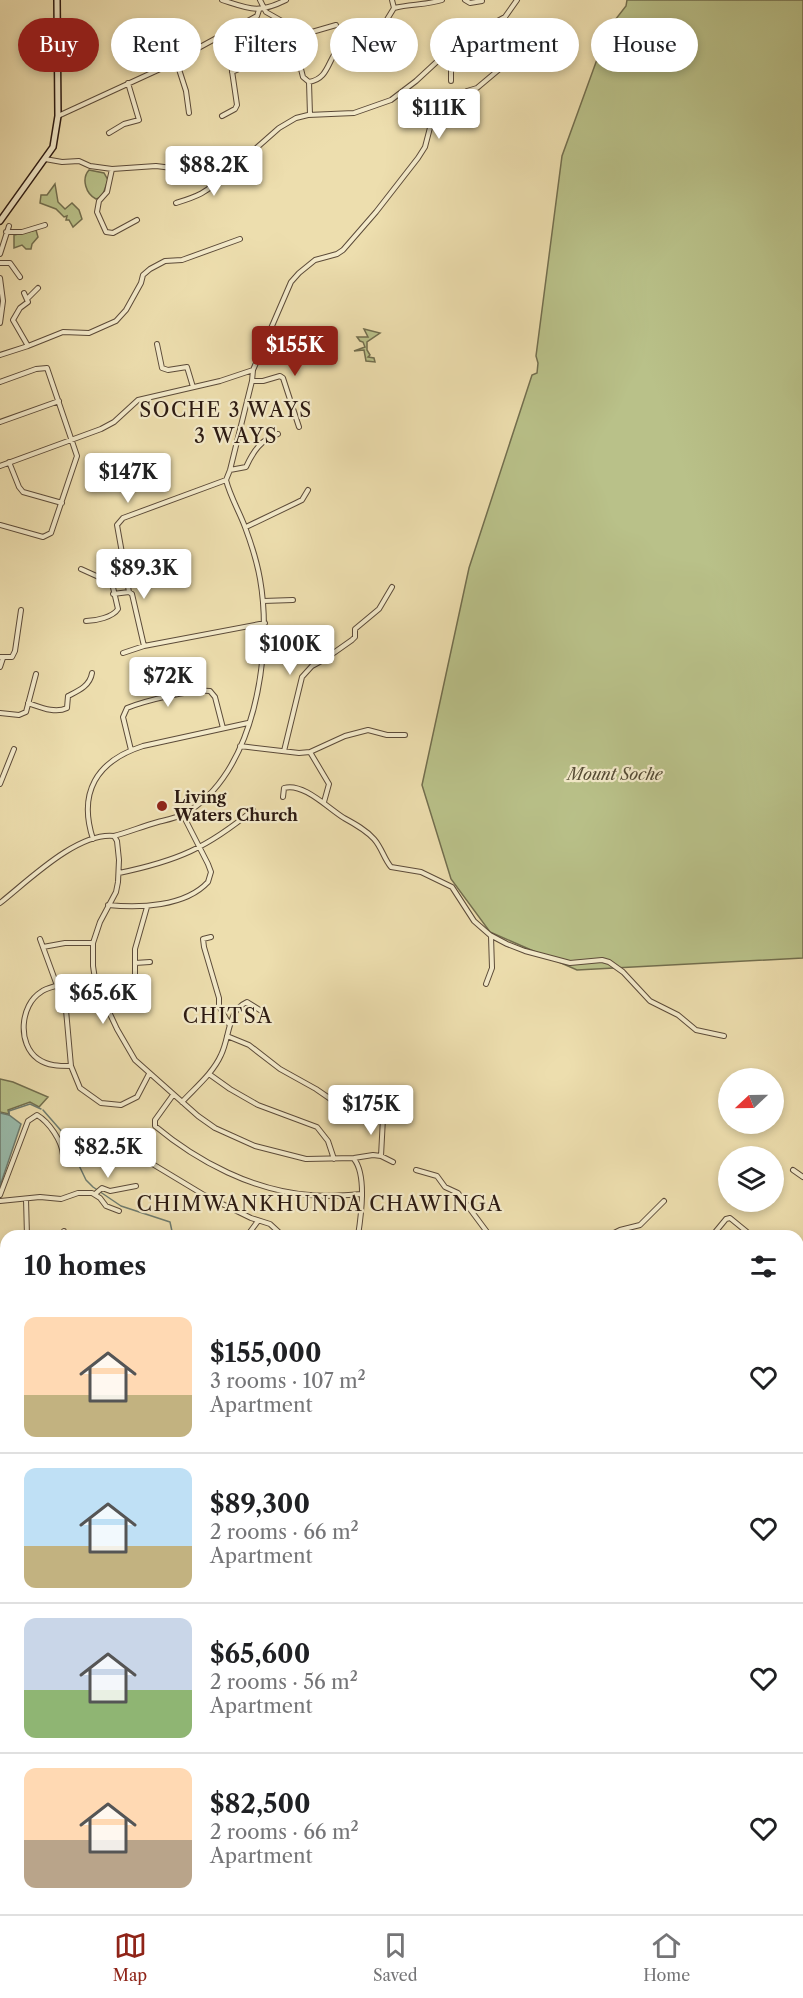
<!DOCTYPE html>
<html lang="en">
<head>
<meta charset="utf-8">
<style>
	:root { --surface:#fff; --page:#f6f6f6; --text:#202124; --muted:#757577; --line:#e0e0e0; --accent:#8f2418 }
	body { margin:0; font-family:"Libre Caslon Text",serif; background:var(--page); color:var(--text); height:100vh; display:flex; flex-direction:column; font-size:22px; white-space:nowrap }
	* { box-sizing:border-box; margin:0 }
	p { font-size:20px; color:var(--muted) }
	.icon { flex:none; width:33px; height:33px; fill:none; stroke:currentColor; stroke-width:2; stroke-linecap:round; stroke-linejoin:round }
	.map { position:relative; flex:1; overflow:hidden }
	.side { position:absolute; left:0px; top:1230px; width:804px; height:684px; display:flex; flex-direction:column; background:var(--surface); border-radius:18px 18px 0 0; box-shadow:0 3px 9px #0003 }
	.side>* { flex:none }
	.hud { position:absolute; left:18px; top:18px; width:768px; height:54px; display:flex; gap:12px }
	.needle { width:39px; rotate:248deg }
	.buttons { position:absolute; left:718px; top:1068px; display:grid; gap:12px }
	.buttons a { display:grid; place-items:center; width:66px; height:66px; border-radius:50%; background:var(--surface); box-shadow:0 3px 9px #0003; font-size:30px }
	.price { position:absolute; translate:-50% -51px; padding:0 14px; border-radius:6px; background:#fff; color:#222; font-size:20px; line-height:39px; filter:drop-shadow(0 2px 3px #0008) }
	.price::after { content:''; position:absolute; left:50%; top:36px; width:18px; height:14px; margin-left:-9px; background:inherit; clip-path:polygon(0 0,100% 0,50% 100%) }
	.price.active { background:var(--accent); color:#fff }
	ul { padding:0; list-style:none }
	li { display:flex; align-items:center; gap:18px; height:150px; padding:0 24px }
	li+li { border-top:2px solid var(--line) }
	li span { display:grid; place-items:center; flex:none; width:168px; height:120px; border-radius:12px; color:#555 }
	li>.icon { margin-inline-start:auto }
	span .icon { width:72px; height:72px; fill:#fffc; stroke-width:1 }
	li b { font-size:26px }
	h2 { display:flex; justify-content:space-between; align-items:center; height:72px; padding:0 24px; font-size:26px }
	.tag { padding:0 21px; border-radius:27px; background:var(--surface); box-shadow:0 3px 9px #0003; font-size:21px; line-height:54px }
	.tag.active { background:var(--accent); color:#fff }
	.dock { display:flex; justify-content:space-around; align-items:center; height:84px; border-top:2px solid var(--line); background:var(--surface); font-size:16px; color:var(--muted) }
	.dock a { display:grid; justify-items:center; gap:3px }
	.dock .active { color:var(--accent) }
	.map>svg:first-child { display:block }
	.green { fill:#b9c189; stroke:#726e4e; stroke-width:1.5 }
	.water { fill:#99bcad; stroke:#6d7b6f; stroke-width:1.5 }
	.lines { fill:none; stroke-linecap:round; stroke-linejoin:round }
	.stream { stroke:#6d7b6f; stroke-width:1.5 }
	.minor-casing { stroke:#5c4b39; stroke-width:6 }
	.tertiary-casing { stroke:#5c4b39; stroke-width:7 }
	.secondary-casing { stroke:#2c1a12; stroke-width:8 }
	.minor { stroke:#f3eaca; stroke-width:4 }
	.tertiary { stroke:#f3eaca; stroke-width:4.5 }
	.secondary { stroke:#f3eaca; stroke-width:5 }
	.poi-dot { fill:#8f2418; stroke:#f3eaca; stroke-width:2 }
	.labels { text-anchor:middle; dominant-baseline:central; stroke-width:4.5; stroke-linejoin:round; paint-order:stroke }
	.park-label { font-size:16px; font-style:italic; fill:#564c36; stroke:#f3eaca }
	.poi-label { font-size:16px; font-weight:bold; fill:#2c1a12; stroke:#f3eaca; text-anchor:start }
	.quarter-label { font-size:20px; letter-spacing:1.5px; fill:#2c1a12; stroke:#f3eaca }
</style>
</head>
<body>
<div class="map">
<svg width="803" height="1914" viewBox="0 0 803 1914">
	<rect width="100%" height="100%" fill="#eddeae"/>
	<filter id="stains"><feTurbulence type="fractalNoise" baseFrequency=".00333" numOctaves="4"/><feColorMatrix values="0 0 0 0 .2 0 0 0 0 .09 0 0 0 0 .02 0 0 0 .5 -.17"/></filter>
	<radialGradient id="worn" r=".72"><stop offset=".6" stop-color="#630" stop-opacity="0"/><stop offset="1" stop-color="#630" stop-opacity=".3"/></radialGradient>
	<path class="green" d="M627,0H803V958L577,970L490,932L451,879L422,785L469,568L532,375L537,373L538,363L536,356L562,156L608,29L626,6Z
		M89,170L104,173L108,180L102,197L96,199C86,194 81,179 89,170Z
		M55,184L58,202L65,209L72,203L79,210L82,219L73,227L69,220H66L67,216L64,217L56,209L40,203L41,195H47Z
		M36,230L38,237L32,244L31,249H26L22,245L14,248V235Z
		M364,329L380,333L367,342V350L370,355L368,357L374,358L375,362L366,361L364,350L354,351L365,347L363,342L360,341L357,337H368Z
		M0,1079L13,1082L48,1097L39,1107L30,1102L8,1110L9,1114L0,1112Z"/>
	<path class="water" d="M0,1113L9,1115L21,1124L0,1186Z"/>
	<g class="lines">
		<path class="stream" d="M43,1110L64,1134L86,1180L93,1187L121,1206L170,1222L173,1236
			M9,1115V1111L30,1104L41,1109
			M0,1680L6,1682
			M724,1908L727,1914
			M391,1914L399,1908"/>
		<defs>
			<path id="minor" d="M222,0C250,9 258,14 286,0
				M260,0L266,12L305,34L336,25
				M465,0L470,3L482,1
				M394,8C410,4 427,5 442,0
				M290,25L303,77L309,82L310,115
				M442,33L456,44
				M219,37L231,64L237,105L235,109L222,116
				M445,55L451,69V81
				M176,60L186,91L189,113
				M232,72L270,55
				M309,82C326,79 327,66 335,53L347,56L357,51L363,38L383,26L394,8L392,0
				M58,116L158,70L257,16L259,10
				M109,133L124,124L139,120L128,83
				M45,159L62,162L79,161L90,166L112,169L156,166L188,170L217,168L226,166L253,151L279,128L296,118L308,115L354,113L391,100L416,81L456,44L505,17L517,0
				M112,169L107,192L99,201L97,212L106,232L113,233L137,220
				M176,203C192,198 212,192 219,176L217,168
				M6,232H22L45,225
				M0,254L9,226
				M0,263H10L20,277
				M0,278L3,301L0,323
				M24,293L28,302L20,308L13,320L28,346
				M28,298L38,288
				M157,344L162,368L168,370L187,367L193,387
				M0,355L28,346L63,332L89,333L116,321L126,310L141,283L143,275L150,269L165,261L182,260L240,239
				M252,381H263L280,376L283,378L299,427
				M0,382L36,369L47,368L77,456L51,533L43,537L0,525
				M0,422L59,401
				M9,462L19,487L23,492L62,503
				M0,466L101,429L114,422L138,400L220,381L253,370
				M230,470L246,467C253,452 261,439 278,434
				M246,527L296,503L302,500L308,490
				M81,569L112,583L118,609C113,617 96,621 86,621
				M129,592L117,525L123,518L226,480
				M113,594L129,592L132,594L144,646
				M263,601L293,600
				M123,653L144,646L265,623
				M0,657H12L15,651L21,610
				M0,667L3,658
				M28,703C40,707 55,714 67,708L68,696C78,691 90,686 92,673
				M0,713L19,715L26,712L36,674
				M240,746L299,753L310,752
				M131,750L123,717L127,708C144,701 192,689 210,691L215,697L223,728
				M284,751L302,677L312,666L325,659L352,640L355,637V629L379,609L392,587
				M0,784L14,749
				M283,797L284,788C303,782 329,809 344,818C355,824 366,830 374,839C382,848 384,859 391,867L421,872L452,887L474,921L490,935L507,944L525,951L570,963L602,960L609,962L623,972L650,1001L678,1015L696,1030L724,1036
				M324,802L329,784L310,752L345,736L368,730L387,735H405
				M114,836C129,832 143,826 158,822C166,820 176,818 184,814C255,775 273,652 260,579C257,562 251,543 245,527C239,511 230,496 226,480L230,470L252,381L253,370L291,282L299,273L315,260L337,254L343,250L376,212L418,158L425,147L432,120L454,106L467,91L477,88L502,67L508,52
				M93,839C78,793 96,761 143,746L248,723
				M119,873C177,861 207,848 253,810
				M0,903C28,881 77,832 114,836L117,841L119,860L118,882L116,892L100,922L93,943V966L95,979L102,997L117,1029L135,1060L198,1116L215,1128L255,1146L306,1159L354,1158L373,1155L381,1156L393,1162
				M108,905C139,908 185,907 208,882L211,872L208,864L183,815
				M211,937L203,939L204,947L219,998V1006L229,1024
				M40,939L66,1010L71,1066L80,1088L101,1103L121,1105L137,1097L149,1074
				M43,947L65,943H93
				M135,963L150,962
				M486,984L492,968L491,936
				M59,985C53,987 46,988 41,992C20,1005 17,1044 38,1059C48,1066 59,1066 71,1066
				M102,997L130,984L135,976V949L147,907
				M227,1036L249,1045L280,1069L316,1089L332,1100L342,1102
				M209,1074L230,1089L258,1105L317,1127L328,1141L334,1159
				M173,1095L155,1120V1126C198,1162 254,1191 310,1195C327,1197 345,1195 362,1194
				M182,1102C196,1087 213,1073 221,1055C230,1037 227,1011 247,1002L263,1012
				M106,1136L204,1195L251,1218L270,1224L283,1236
				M381,1156L383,1118
				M354,1159C367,1175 361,1216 358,1236
				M416,1170L437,1176L445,1187L458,1193L490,1236
				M793,1170L803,1177
				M95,1194L102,1188L110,1191L136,1186
				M0,1195L28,1121L37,1115C49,1122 62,1141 63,1155
				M26,1199L27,1236
				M0,1201L40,1197L61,1199L78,1193H92L100,1198L106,1206L119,1211
				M64,1231L65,1236
				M247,1236L258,1221
				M608,1236L620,1230L640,1225L664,1201
				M712,1236L726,1219L730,1218L752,1236
				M0,1274L6,1273
				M0,1295L6,1294
				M0,1314L6,1313
				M798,1326L803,1324
				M0,1332L6,1334
				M0,1342L6,1344
				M0,1364L6,1370
				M798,1395L803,1397
				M0,1425L6,1423
				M799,1460L803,1476
				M0,1482L6,1479
				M798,1510L803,1509
				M0,1525L6,1524
				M0,1568L6,1569
				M798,1578L803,1577
				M0,1608L6,1609
				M0,1647L6,1648
				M798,1675L799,1678L803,1677
				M0,1721L6,1723
				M0,1784L6,1779
				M0,1858L6,1852
				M0,1860L6,1869
				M36,1908L43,1914
				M129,1908L135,1914
				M231,1908L238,1914
				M517,1908L530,1914
				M55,1914L66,1908
				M176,1914L182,1908
				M293,1914L299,1908
				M442,1914L444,1908
				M467,1914L469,1908
				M582,1914V1908"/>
			<path id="tertiary" d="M0,1462L6,1466
				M798,1536L803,1534
				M764,1908L779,1914"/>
			<path id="secondary" d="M0,221L53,147L58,116L57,0"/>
		</defs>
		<use href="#minor" class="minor-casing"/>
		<use href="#tertiary" class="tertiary-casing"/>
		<use href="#secondary" class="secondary-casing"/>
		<use href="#minor" class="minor"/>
		<use href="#tertiary" class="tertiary"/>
		<use href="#secondary" class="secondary"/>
	</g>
	<circle class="poi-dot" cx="162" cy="806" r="6"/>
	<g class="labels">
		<g class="park-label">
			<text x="615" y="774">Mount Soche</text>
		</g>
		<g class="poi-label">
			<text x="174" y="797">Living<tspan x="174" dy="18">Waters Church</tspan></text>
		</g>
		<g class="quarter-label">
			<text x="226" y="410">SOCHE 3 WAYS</text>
			<text x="236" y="436">3 WAYS</text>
			<text x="228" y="1016">CHITSA</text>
			<text x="320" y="1204">CHIMWANKHUNDA CHAWINGA</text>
		</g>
	</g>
	<rect width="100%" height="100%" filter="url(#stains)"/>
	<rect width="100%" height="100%" fill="url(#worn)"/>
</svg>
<div class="buttons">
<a><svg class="needle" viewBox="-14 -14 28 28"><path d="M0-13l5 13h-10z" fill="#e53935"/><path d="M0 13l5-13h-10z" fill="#757577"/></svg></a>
<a><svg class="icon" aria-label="layers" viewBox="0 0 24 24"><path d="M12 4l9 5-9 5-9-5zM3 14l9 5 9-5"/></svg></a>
</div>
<b class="price" style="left:439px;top:140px">$111K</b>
<b class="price" style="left:214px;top:197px">$88.2K</b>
<b class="price active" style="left:295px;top:377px">$155K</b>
<b class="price" style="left:128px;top:504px">$147K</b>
<b class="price" style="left:144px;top:600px">$89.3K</b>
<b class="price" style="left:290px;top:676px">$100K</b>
<b class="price" style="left:168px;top:708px">$72K</b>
<b class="price" style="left:103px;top:1025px">$65.6K</b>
<b class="price" style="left:371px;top:1136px">$175K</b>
<b class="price" style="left:108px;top:1179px">$82.5K</b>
<div class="hud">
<a class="tag active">Buy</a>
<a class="tag">Rent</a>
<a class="tag">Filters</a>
<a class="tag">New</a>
<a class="tag">Apartment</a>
<a class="tag">House</a>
</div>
<section class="side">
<h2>10 homes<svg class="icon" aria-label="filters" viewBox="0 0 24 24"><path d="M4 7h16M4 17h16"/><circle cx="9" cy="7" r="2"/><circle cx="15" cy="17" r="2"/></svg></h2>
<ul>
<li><span style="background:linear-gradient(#ffd9b3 65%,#c2b280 0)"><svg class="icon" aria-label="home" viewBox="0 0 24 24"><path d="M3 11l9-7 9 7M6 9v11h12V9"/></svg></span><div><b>$155,000</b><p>3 rooms · 107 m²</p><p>Apartment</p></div><svg class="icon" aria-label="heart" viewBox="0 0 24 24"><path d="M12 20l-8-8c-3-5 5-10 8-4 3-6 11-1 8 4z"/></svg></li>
<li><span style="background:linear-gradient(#bfe0f5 65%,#c2b280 0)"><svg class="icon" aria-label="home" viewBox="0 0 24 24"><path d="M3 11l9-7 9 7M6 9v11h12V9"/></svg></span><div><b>$89,300</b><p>2 rooms · 66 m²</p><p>Apartment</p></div><svg class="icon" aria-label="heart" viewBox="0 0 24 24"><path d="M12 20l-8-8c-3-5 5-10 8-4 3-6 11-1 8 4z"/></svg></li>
<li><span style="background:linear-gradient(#c9d6e8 60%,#8fb573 0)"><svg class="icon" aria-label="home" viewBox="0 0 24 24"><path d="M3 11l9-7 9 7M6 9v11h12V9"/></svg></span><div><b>$65,600</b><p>2 rooms · 56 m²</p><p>Apartment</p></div><svg class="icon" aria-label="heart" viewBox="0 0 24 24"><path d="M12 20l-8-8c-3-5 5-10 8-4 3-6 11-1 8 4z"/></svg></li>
<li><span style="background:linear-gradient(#ffd9b3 60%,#b9a48a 0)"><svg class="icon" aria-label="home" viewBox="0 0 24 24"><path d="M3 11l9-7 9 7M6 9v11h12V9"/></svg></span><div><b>$82,500</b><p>2 rooms · 66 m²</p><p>Apartment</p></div><svg class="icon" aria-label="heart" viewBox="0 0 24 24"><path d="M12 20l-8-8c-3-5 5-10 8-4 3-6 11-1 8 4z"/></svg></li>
</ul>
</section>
</div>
<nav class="dock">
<a class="active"><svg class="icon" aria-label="map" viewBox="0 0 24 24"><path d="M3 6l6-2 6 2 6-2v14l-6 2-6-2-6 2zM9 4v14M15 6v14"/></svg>Map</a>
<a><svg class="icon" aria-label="saved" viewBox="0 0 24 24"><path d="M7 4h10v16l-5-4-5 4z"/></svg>Saved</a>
<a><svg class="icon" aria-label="home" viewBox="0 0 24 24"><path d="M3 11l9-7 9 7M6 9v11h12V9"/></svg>Home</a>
</nav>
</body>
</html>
